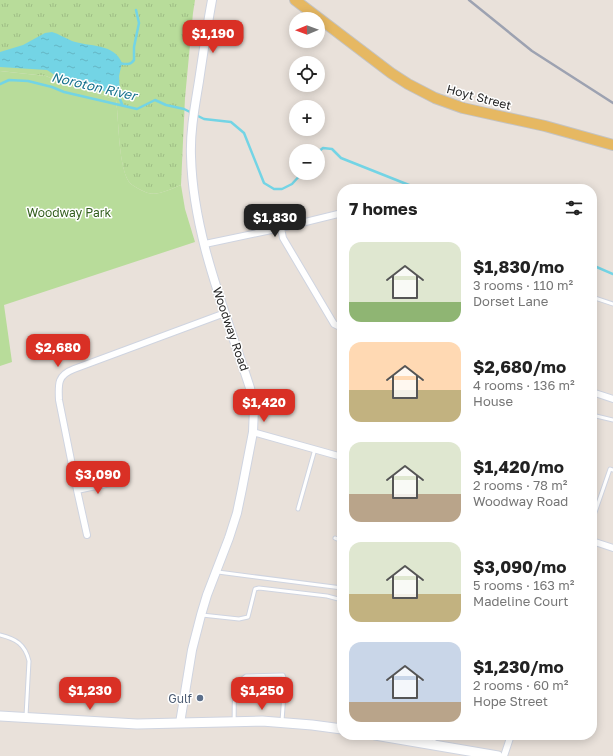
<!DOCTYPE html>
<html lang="en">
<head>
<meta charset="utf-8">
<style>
	:root { --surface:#fff; --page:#f2f2f2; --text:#222; --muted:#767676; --accent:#d93025 }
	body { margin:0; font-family:"Golos Text",sans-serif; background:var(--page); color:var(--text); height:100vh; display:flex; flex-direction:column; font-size:15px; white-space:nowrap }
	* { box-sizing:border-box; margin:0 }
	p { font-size:13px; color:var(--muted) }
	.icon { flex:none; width:22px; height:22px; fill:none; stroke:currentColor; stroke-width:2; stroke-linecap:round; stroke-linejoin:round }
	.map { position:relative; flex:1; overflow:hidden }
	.drawer { position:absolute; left:337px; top:184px; width:260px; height:556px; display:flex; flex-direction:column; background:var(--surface); border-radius:16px; box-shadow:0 2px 10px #0003 }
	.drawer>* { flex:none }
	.needle { width:26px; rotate:269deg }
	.fabs { position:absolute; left:289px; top:12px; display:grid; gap:8px }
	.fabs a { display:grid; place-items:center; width:36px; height:36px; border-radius:50%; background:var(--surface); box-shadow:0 2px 10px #0003; font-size:20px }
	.price { position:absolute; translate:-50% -34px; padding:0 9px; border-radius:8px; background:var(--accent); color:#fff; font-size:13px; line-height:26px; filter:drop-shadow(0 1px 2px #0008) }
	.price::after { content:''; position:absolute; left:50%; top:24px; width:12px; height:9px; margin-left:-6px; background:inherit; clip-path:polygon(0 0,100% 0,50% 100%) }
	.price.current { background:#222; color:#fff }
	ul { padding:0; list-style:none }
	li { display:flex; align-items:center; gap:12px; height:100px; padding:0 12px }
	li span { display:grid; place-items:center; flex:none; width:112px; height:80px; border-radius:12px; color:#555 }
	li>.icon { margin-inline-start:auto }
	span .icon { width:48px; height:48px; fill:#fffc; stroke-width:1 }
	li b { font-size:17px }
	h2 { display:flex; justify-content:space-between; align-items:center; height:48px; padding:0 12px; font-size:17px }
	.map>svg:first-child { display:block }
	.grass { fill:url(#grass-tufts) }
	.park { fill:#b8dc9a }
	.water { fill:url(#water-ripples) }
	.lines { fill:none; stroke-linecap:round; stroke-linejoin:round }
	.stream { stroke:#73d4e5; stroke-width:2.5 }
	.service-casing { stroke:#cfd4e0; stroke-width:5 }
	.minor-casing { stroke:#cfd4e0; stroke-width:8 }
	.tertiary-casing { stroke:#cfd4e0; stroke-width:10 }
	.secondary-casing { stroke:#cfd4e0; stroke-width:11 }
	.primary-casing { stroke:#c3c3c3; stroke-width:12 }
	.service { stroke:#fff; stroke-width:3 }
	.minor { stroke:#fff; stroke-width:6 }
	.tertiary { stroke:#fff; stroke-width:8 }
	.secondary { stroke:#fff; stroke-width:9 }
	.primary { stroke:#e6b862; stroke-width:10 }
	.rail { stroke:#9da2b1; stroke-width:2.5 }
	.service-dot { fill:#5c6f8a; stroke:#fff; stroke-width:1.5 }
	.labels { text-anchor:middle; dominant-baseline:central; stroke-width:3; stroke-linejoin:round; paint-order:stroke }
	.street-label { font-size:12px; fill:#272727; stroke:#fff }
	.park-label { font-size:12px; fill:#335e1e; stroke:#fff }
	.service-label { font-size:12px; fill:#4e5e75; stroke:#fff; text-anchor:end }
	.water-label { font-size:13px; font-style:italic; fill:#16718d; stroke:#fff }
</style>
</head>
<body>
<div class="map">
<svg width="613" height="756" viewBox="0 0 613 756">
	<defs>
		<pattern id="grass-tufts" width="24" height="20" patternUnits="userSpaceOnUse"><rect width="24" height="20" fill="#b8dc9a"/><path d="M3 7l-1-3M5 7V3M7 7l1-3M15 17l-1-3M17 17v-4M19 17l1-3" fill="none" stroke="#9ebd85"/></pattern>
		<pattern id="water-ripples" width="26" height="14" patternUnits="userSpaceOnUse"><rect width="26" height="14" fill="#73d4e5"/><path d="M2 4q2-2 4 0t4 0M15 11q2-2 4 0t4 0" fill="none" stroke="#64b6c4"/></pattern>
	</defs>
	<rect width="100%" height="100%" fill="#e9e1da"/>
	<path class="grass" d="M0,0H195L193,13L185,98L181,185C171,189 158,196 148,193C144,192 135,187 131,184C118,172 119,119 116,100L90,91L67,85L46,76L0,71Z"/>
	<path class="park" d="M0,71L46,76L67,85L90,91L116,100C119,118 118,172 131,184C135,187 144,192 148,193C158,196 171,189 181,185L185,209L195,242L4,305L12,362L0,366Z"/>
	<path class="water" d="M52,32C59,34 65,38 72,41C89,47 114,43 122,63L119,76L120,93L115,97L113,96L98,88L91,86L78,84L61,79L47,70L0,67V52L23,45L45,33Z"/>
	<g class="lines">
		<path class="stream" d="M118,63C125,64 130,66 134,60V47L139,23L136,10
			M0,84L9,80L28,81L52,87L64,92L137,109L155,100L166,105L184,109L204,119L231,122L244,133L264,183L274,189H282L292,184L302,173
			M117,92L122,104
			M318,152L323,148L332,149L341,158L414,187L415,189
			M592,265L613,274"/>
		<defs>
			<path id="service" d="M592,297L613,304
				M592,415L613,420
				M298,509L315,449
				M592,521L610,469L613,470
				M335,538L342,541
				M218,572L342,588
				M202,615L239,619L248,617L255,589L259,588L327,596L342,600
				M0,635C16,639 25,644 29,661L26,716
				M234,721C235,707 231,685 246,676L283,675L285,680L282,721
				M433,743L436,735"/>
			<path id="minor" d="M281,228L283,238L334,324L342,328
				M205,244L281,228L342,213
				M592,392L613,399
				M253,432L342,457
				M77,490L115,482
				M87,535L77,490L59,400C58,383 58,375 74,369L225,313
				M592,541L613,548
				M504,756L511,735"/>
			<path id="tertiary" d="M180,723L192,650L201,615L207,595L229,538L237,513L242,489L253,432L254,408L250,388C226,313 193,236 191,156C190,131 195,106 199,81C203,54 207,27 212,0"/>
			<path id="secondary" d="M0,716L137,724L262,721L312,725L342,729
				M375,735L498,756"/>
			<path id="primary" d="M295,0L391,73L408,84L435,98L463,108L545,126L613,145"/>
		</defs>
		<use href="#service" class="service-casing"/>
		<use href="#minor" class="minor-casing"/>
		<use href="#tertiary" class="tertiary-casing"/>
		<use href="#secondary" class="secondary-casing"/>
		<use href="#primary" class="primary-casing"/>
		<use href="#service" class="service"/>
		<use href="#minor" class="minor"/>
		<use href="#tertiary" class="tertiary"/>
		<use href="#secondary" class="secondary"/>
		<use href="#primary" class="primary"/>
		<path class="rail" d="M469,0L532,51L613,103"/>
	</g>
	<circle class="service-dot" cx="200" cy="698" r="4"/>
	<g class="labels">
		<g class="street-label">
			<text transform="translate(479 97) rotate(15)">Hoyt Street</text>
			<text transform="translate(231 329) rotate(71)">Woodway Road</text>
		</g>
		<g class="park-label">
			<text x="69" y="212">Woodway Park</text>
		</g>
		<g class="service-label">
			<text x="192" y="698">Gulf</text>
		</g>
		<g class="water-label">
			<text transform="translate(94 86) rotate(13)">Noroton River</text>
		</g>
	</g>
</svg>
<div class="fabs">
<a><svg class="needle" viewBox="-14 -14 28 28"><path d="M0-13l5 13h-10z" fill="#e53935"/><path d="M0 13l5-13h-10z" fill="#767676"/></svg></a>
<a><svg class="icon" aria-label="locate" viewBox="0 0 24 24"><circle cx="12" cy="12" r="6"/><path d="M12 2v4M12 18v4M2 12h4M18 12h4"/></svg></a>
<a>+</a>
<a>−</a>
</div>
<b class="price" style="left:213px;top:54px">$1,190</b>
<b class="price current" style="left:275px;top:238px">$1,830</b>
<b class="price" style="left:58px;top:368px">$2,680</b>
<b class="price" style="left:264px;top:423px">$1,420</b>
<b class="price" style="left:98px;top:495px">$3,090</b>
<b class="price" style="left:90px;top:711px">$1,230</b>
<b class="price" style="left:262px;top:711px">$1,250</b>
<section class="drawer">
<h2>7 homes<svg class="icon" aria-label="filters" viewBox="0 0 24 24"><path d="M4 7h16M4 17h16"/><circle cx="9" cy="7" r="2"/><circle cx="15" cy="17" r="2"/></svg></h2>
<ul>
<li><span style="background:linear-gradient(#dfe7d0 75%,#8fb573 0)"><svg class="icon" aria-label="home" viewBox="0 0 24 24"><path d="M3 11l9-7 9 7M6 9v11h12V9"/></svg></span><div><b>$1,830/mo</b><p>3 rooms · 110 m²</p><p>Dorset Lane</p></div></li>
<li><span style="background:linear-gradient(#ffd9b3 60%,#c2b280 0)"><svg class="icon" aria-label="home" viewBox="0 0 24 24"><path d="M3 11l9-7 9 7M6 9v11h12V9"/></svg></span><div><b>$2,680/mo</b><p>4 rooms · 136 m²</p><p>House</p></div></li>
<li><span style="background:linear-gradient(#dfe7d0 65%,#b9a48a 0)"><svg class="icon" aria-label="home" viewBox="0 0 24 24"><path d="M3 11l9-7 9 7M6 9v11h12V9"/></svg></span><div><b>$1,420/mo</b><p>2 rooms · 78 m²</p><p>Woodway Road</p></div></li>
<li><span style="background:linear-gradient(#dfe7d0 65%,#c2b280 0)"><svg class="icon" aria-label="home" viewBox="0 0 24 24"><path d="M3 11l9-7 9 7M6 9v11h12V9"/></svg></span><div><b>$3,090/mo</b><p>5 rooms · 163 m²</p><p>Madeline Court</p></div></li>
<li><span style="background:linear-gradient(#c9d6e8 75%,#b9a48a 0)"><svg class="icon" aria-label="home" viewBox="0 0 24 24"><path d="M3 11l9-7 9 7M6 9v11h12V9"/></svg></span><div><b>$1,230/mo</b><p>2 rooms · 60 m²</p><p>Hope Street</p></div></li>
</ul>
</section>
</div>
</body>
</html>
